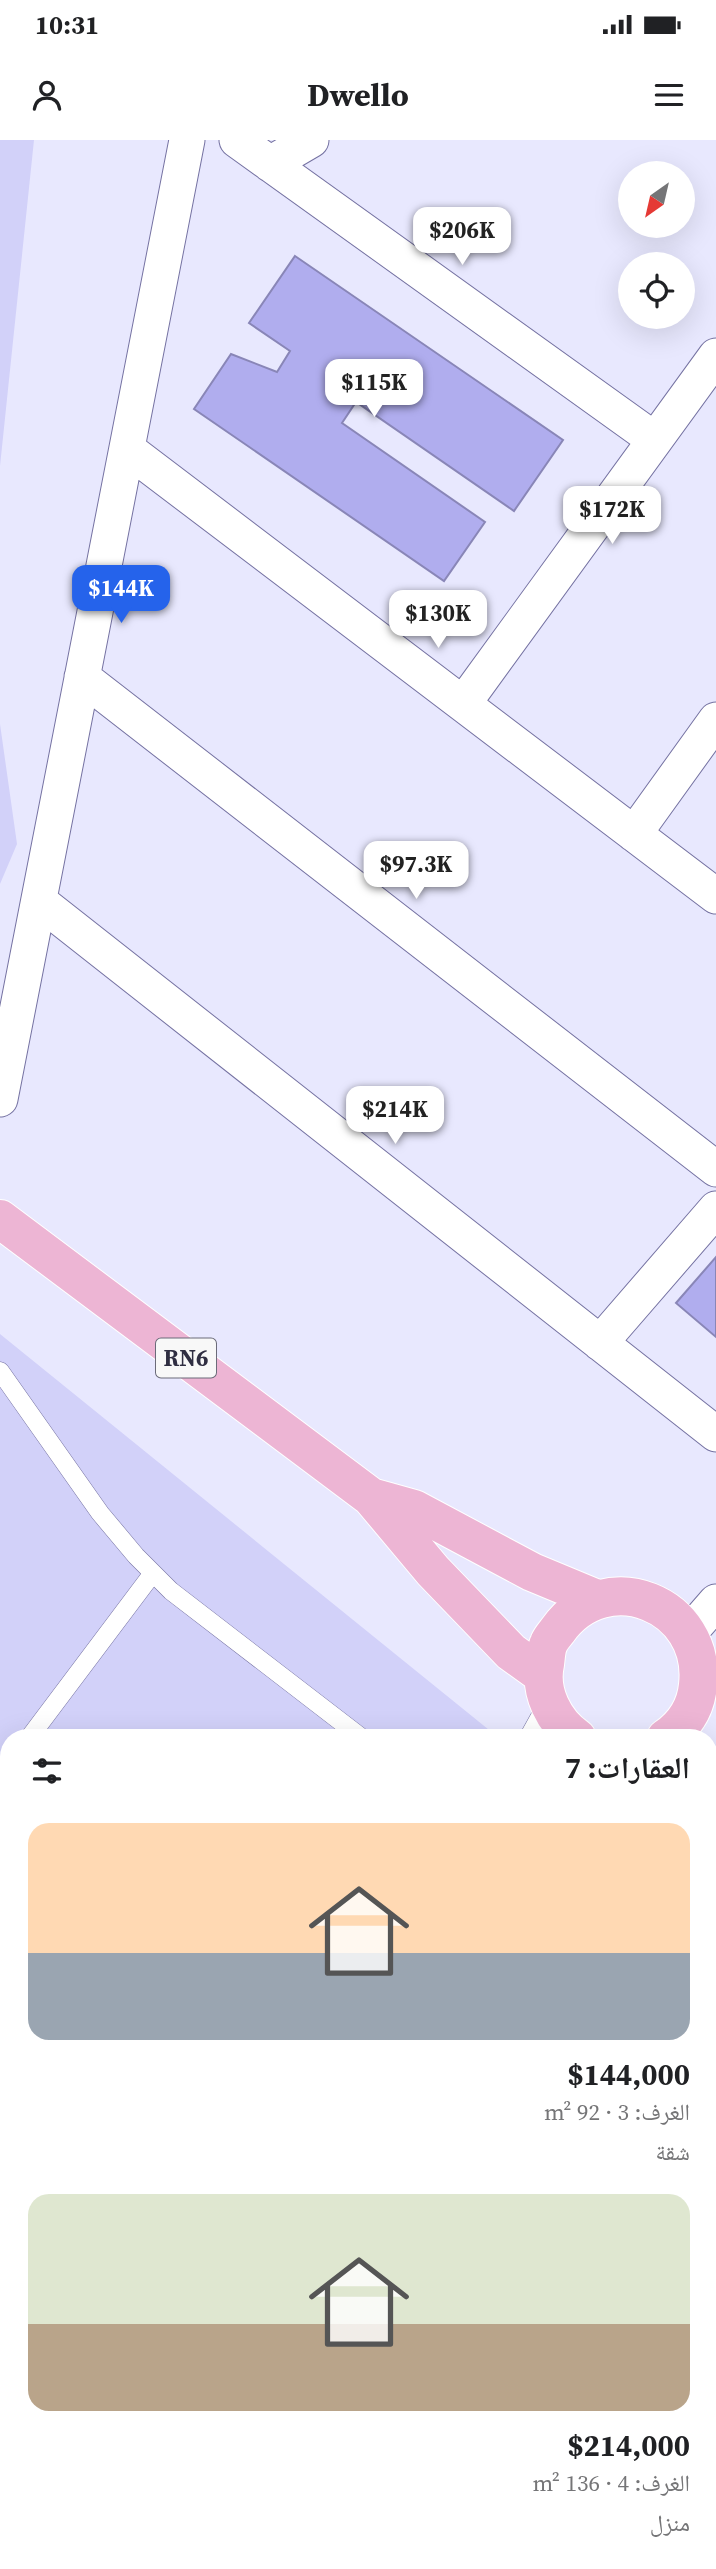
<!DOCTYPE html>
<html lang="ar">
<head>
<meta charset="utf-8">
<style>
	:root { --surface:#fff; --page:#f2f2f2; --text:#202124; --muted:#757577; --accent:#2563eb }
	body { margin:0; font-family:"Source Serif 4","Noto Naskh Arabic",serif; background:var(--page); color:var(--text); direction:rtl; height:100vh; display:flex; flex-direction:column; font-size:26px; white-space:nowrap }
	* { box-sizing:border-box; margin:0 }
	p { font-size:23px; color:var(--muted) }
	.icon { flex:none; width:38px; height:38px; fill:none; stroke:currentColor; stroke-width:2; stroke-linecap:round; stroke-linejoin:round }
	.map { position:relative; flex:1; overflow:hidden; direction:ltr }
	.drawer { position:absolute; left:0px; top:1589px; width:718px; height:840px; display:flex; flex-direction:column; background:var(--surface); border-radius:28px 28px 0 0; box-shadow:0 7px 28px #0002; direction:rtl }
	.drawer>* { flex:none }
	.needle { width:46px; rotate:214deg }
	.controls { position:absolute; left:618px; top:21px; display:grid; gap:14px }
	.controls a { display:grid; place-items:center; width:77px; height:77px; border-radius:50%; background:var(--surface); box-shadow:0 7px 28px #0002; font-size:35px }
	.price { position:absolute; translate:-50% -60px; padding:0 16px; border-radius:14px; background:#fff; color:#222; font-size:23px; line-height:46px; filter:drop-shadow(0 2px 4px #0008) }
	.price::after { content:''; position:absolute; left:50%; top:42px; width:21px; height:16px; margin-left:-10px; background:inherit; clip-path:polygon(0 0,100% 0,50% 100%) }
	.price.on { background:var(--accent); color:#fff }
	ul { padding:0; list-style:none }
	li { display:grid; align-content:center; gap:14px; height:371px; padding:0 28px }
	li span { display:grid; place-items:center; height:217px; border-radius:21px; color:#555 }
	li>.icon { margin-inline-start:auto }
	span .icon { width:126px; height:126px; fill:#fffc; stroke-width:1 }
	li b { font-size:30px }
	h2 { display:flex; justify-content:space-between; align-items:center; height:84px; padding:0 28px; font-size:30px }
	.status { display:flex; justify-content:space-between; align-items:center; height:49px; padding:0 35px; background:var(--surface); direction:ltr }
	.status svg { height:19px; fill:currentColor }
	header { display:flex; justify-content:space-between; align-items:center; height:91px; padding:0 28px; background:var(--surface); font-size:32px; font-weight:700 }
	.map>svg:first-child { display:block }
	.green { fill:#d2d1f9 }
	.building { fill:#b0adee; stroke:#8986b7; stroke-width:2 }
	.lines { fill:none; stroke-linecap:round; stroke-linejoin:round }
	.lane-casing { stroke:#7572a2; stroke-width:19 }
	.street-casing { stroke:#7572a2; stroke-width:37 }
	.primary-casing { stroke:#fff; stroke-width:40 }
	.lane { stroke:#fff; stroke-width:18 }
	.street { stroke:#fff; stroke-width:35 }
	.primary { stroke:#edb5d4; stroke-width:38 }
	.labels { text-anchor:middle; dominant-baseline:central; stroke-width:6; stroke-linejoin:round; paint-order:stroke }
	.shield { fill:#f8f8f8; stroke:#6b6b79; stroke-width:2 }
	.shield-label { font-size:23px; font-weight:bold; fill:#2f2e42 }
</style>
</head>
<body>
<div class="status"><b>10:31</b><svg viewBox="0 0 49 12"><path d="M0 12V9h3v3zM5 12V6h3v6zM10 12V3h3v9zM15 12V0h3v12zM26 1h20v11H26zM47 4h2v5h-2z"/></svg></div>
<header><svg class="icon" aria-label="menu" viewBox="0 0 24 24"><path d="M4 6h16M4 12h16M4 18h16"/></svg>Dwello<svg class="icon" aria-label="person" viewBox="0 0 24 24"><circle cx="12" cy="8" r="4"/><path d="M4 21q1-7 8-7t8 7"/></svg></header>
<div class="map">
<svg width="716" height="2429" viewBox="0 0 716 2429">
	<rect width="100%" height="100%" fill="#e8e8fe"/>
	<path class="green" d="M0,0H34L0,326Z
		M0,584L17,704L0,744Z
		M0,1194L499,1598H9V2420H709V1768L716,1774V2429H0Z"/>
	<path class="building" d="M295,116L563,300L514,371L356,262L342,283L485,382L444,441L194,269L231,214L277,232L290,211L249,183Z
		M716,1117V1197L676,1163Z
		M9,1705V1747L0,1740V1717Z
		M9,1747V1981L0,1975V1758Z
		M9,2090V2206L0,2199V2101Z
		M275,2420H334L345,2429H286Z"/>
	<g class="lines">
		<defs>
			<path id="lane" d="M0,1231L100,1373L136,1416L171,1451L362,1598
				M29,1598L153,1433
				M528,1598L548,1562
				M0,1632H9
				M709,1862L716,1868
				M0,2341L9,2348
				M101,2420L112,2429
				M497,2429L504,2420"/>
			<path id="street" d="M237,0L655,300
				M270,24L311,0
				M127,309L716,756
				M82,537L716,1029
				M463,564L716,216
				M634,694L716,580
				M39,761L716,1294
				M0,959L187,0
				M600,1203L716,1069
				M689,1493L716,1462
				M709,2279L716,2270
				M594,2429L600,2420"/>
			<path id="primary" d="M0,1079L371,1357L433,1431L511,1512L543,1535
				M371,1357L414,1369L532,1432L597,1459
				M577,1598C554,1582 539,1552 545,1524C546,1517 546,1509 549,1503C551,1498 555,1494 558,1490C606,1423 707,1464 698,1545C696,1567 685,1585 666,1598
				M709,1650L716,1655"/>
		</defs>
		<use href="#lane" class="lane-casing"/>
		<use href="#street" class="street-casing"/>
		<use href="#primary" class="primary-casing"/>
		<use href="#lane" class="lane"/>
		<use href="#street" class="street"/>
		<use href="#primary" class="primary"/>
	</g>
	<g class="labels">
		<rect class="shield" x="156" y="1198.5" width="60" height="39" rx="5"/>
		<g class="shield-label">
			<text x="186" y="1218">RN6</text>
		</g>
	</g>
</svg>
<div class="controls">
<a><svg class="needle" viewBox="-14 -14 28 28"><path d="M0-13l5 13h-10z" fill="#e53935"/><path d="M0 13l5-13h-10z" fill="#757577"/></svg></a>
<a><svg class="icon" aria-label="locate" viewBox="0 0 24 24"><circle cx="12" cy="12" r="6"/><path d="M12 2v4M12 18v4M2 12h4M18 12h4"/></svg></a>
</div>
<b class="price" style="left:462px;top:127px">$206K</b>
<b class="price" style="left:374px;top:279px">$115K</b>
<b class="price" style="left:612px;top:406px">$172K</b>
<b class="price on" style="left:121px;top:485px">$144K</b>
<b class="price" style="left:438px;top:510px">$130K</b>
<b class="price" style="left:416px;top:761px">$97.3K</b>
<b class="price" style="left:395px;top:1006px">$214K</b>
<section class="drawer">
<h2>العقارات: 7<svg class="icon" aria-label="filters" viewBox="0 0 24 24"><path d="M4 7h16M4 17h16"/><circle cx="9" cy="7" r="2"/><circle cx="15" cy="17" r="2"/></svg></h2>
<ul>
<li><span style="background:linear-gradient(#ffd9b3 60%,#9aa5b1 0)"><svg class="icon" aria-label="home" viewBox="0 0 24 24"><path d="M3 11l9-7 9 7M6 9v11h12V9"/></svg></span><div><b>$144,000</b><p>الغرف: 3 · 92 m²</p><p>شقة</p></div></li>
<li><span style="background:linear-gradient(#dfe7d0 60%,#b9a48a 0)"><svg class="icon" aria-label="home" viewBox="0 0 24 24"><path d="M3 11l9-7 9 7M6 9v11h12V9"/></svg></span><div><b>$214,000</b><p>الغرف: 4 · 136 m²</p><p>منزل</p></div></li>
</ul>
</section>
</div>
</body>
</html>
